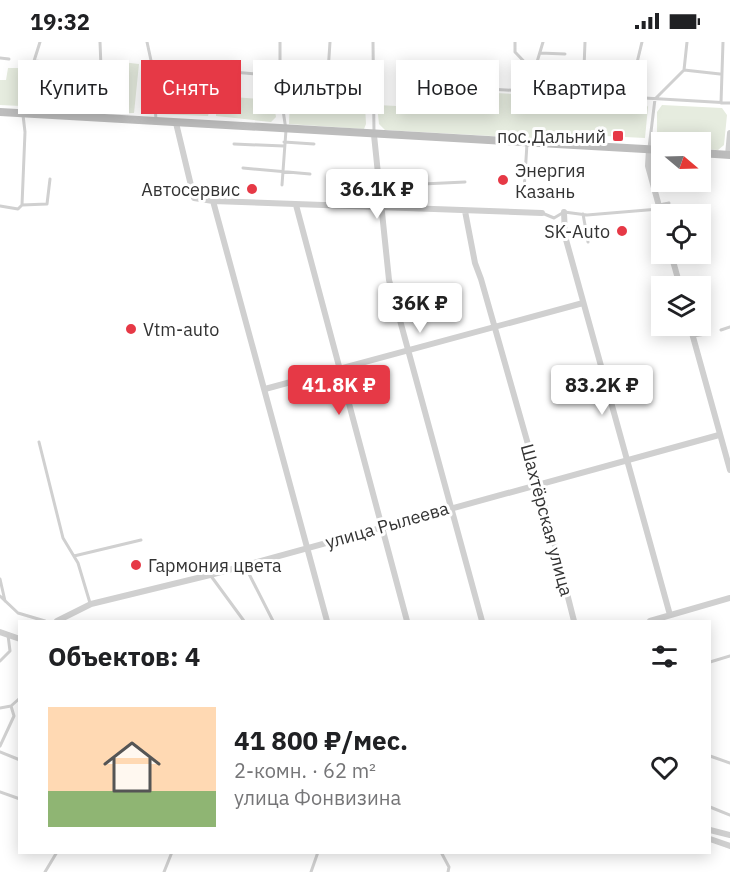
<!DOCTYPE html>
<html lang="ru">
<head>
<meta charset="utf-8">
<style>
	:root { --surface:#fff; --page:#f6f6f6; --text:#202124; --muted:#757577; --line:#e0e0e0; --accent:#e63946 }
	body { margin:0; font-family:"IBM Plex Sans",sans-serif; background:var(--page); color:var(--text); height:100vh; display:flex; flex-direction:column; font-size:22px; white-space:nowrap }
	* { box-sizing:border-box; margin:0 }
	p { font-size:20px; color:var(--muted) }
	.icon { flex:none; width:33px; height:33px; fill:none; stroke:currentColor; stroke-width:2; stroke-linecap:round; stroke-linejoin:round }
	.map { position:relative; flex:1; overflow:hidden }
	.details { position:absolute; left:18px; top:578px; width:693px; height:234px; display:flex; flex-direction:column; background:var(--surface); border-radius:0px; box-shadow:0 3px 15px #0003 }
	.details>* { flex:none }
	.banner { position:absolute; left:18px; top:18px; width:694px; height:54px; display:flex; gap:12px }
	.needle { width:39px; rotate:109deg }
	.buttons { position:absolute; left:651px; top:90px; display:grid; gap:12px }
	.buttons a { display:grid; place-items:center; width:60px; height:60px; border-radius:0px; background:var(--surface); box-shadow:0 3px 15px #0003; font-size:30px }
	.price { position:absolute; translate:-50% -51px; padding:0 14px; border-radius:6px; background:#fff; color:#222; font-size:20px; line-height:39px; filter:drop-shadow(0 2px 3px #0008) }
	.price::after { content:''; position:absolute; left:50%; top:36px; width:18px; height:14px; margin-left:-9px; background:inherit; clip-path:polygon(0 0,100% 0,50% 100%) }
	.price.selected { background:var(--accent); color:#fff }
	ul { padding:0; list-style:none }
	li { display:flex; align-items:center; gap:18px; height:150px; padding:0 30px }
	li+li { border-top:2px solid var(--line) }
	li span { display:grid; place-items:center; flex:none; width:168px; height:120px; border-radius:0px; color:#555 }
	li>.icon { margin-inline-start:auto }
	span .icon { width:72px; height:72px; fill:#fffc; stroke-width:1 }
	li b { font-size:26px }
	h2 { display:flex; justify-content:space-between; align-items:center; height:72px; padding:0 30px; font-size:26px }
	.pill { padding:0 21px; border-radius:0px; background:var(--surface); box-shadow:0 3px 15px #0003; font-size:21px; line-height:54px }
	.pill.selected { background:var(--accent); color:#fff }
	.status { display:flex; justify-content:space-between; align-items:center; height:42px; padding:0 30px; background:var(--surface); direction:ltr }
	.status svg { height:16px; fill:currentColor }
	.map>svg:first-child { display:block }
	.green { fill:#e6ecdf }
	.lines { fill:none; stroke-linecap:round; stroke-linejoin:round }
	.lane { stroke:#d0d0d0; stroke-width:3 }
	.street { stroke:#d0d0d0; stroke-width:6 }
	.secondary { stroke:#bdbdbd; stroke-width:8 }
	.poi-dot { fill:#e63946; stroke:#fff; stroke-width:2 }
	.labels { text-anchor:middle; dominant-baseline:central; stroke-width:6; stroke-linejoin:round; paint-order:stroke }
	.poi-label { font-size:18px; fill:#333; stroke:#fff; text-anchor:end }
	.street-label { font-size:18px; fill:#333; stroke:#fff }
</style>
</head>
<body>
<div class="status"><b>19:32</b><svg viewBox="0 0 49 12"><path d="M0 12V9h3v3zM5 12V6h3v6zM10 12V3h3v9zM15 12V0h3v12zM26 1h20v11H26zM47 4h2v5h-2z"/></svg></div>
<div class="map">
<svg width="730" height="830" viewBox="0 0 730 830">
	<rect width="100%" height="100%" fill="#fff"/>
	<path class="green" d="M113,19L139,22L134,71H103L105,26Z
		M8,26H23L21,64L0,63V38H6Z
		M45,31L97,35L96,72L41,67Z
		M596,38L631,40L632,44C624,50 605,48 596,43Z
		M156,49L273,58L276,75L271,80L216,74V70H209L208,74L160,72Z
		M458,49L533,53L532,70H564L565,56L645,60L648,65L645,96L604,94L583,99L385,88L379,82L377,63L456,67Z
		M290,55L365,63L366,82L364,87L289,82Z
		M662,63L722,66L727,73L724,103L718,108L701,107L700,100H662L661,104H657V70Z"/>
	<g class="lines">
		<path class="lane" d="M100,0L101,25
			M147,0L152,23L156,78
			M280,0V48L286,88L282,143
			M373,0L374,91
			M515,0V10L534,30L535,50
			M540,11L565,12
			M0,16L9,17
			M34,19L101,25L99,75
			M152,23L280,34
			M684,28L687,0
			M534,30L543,0
			M634,33L642,0
			M327,45L330,0
			M472,46L730,61
			M280,48L300,43L372,48
			M583,52L585,0
			M591,53V30L634,33L633,56
			M721,61L723,0
			M27,69L34,19L40,0
			M23,73L25,90L22,163L47,162L50,137
			M284,100L314,102
			M234,102L284,104
			M649,106L655,57L684,28L720,32
			M243,126L310,132
			M380,144L465,140
			M524,148L527,102
			M659,163L669,161
			M0,164L18,167L22,163
			M542,171L554,176L564,170L587,173L659,167
			M583,172L588,200
			M721,288L730,285
			M693,294L706,292
			M39,400L63,496L78,521L90,561
			M74,514L141,498
			M245,524L273,579
			M211,534L244,579
			M0,537L5,559
			M0,554L18,571L45,579
			M0,619L10,609L8,593
			M710,620L730,614
			M0,666L11,664L20,656
			M0,704L14,674L11,664
			M0,710L20,718
			M710,714L730,721
			M0,750L20,757
			M710,765L730,773
			M441,810L449,825L448,830
			M45,830L57,810
			M164,830L172,810
			M311,830L318,810"/>
		<path class="street" d="M176,81L194,156L213,159L327,579
			M374,93L389,238L482,579
			M649,108L648,124L662,175
			M728,113L730,91
			M213,159L542,171
			M296,163L407,579
			M465,169L475,221L481,237L539,441L574,579
			M564,170L565,194L670,573
			M671,212L680,244
			M690,284L730,428
			M265,347L583,261
			M57,579L91,562L210,533L719,393
			M650,579L730,556
			M0,590L20,597
			M710,788L730,793
			M710,797L730,804"/>
		<path class="secondary" d="M0,70L662,108
			M700,111L730,113"/>
	</g>
	<g class="poi-dot">
		<rect x="612" y="88" width="12" height="12" rx="3"/>
		<circle cx="503" cy="138" r="6"/>
		<circle cx="252" cy="147" r="6"/>
		<circle cx="622" cy="189" r="6"/>
		<circle cx="131" cy="287" r="6"/>
		<circle cx="136" cy="523" r="6"/>
	</g>
	<g class="labels">
		<g class="poi-label">
			<text x="606" y="94">пос.Дальний</text>
			<text x="515" y="128" text-anchor="start">Энергия<tspan x="515" dy="21">Казань</tspan></text>
			<text x="240" y="147">Автосервис</text>
			<text x="610" y="189">SK-Auto</text>
			<text x="143" y="287" text-anchor="start">Vtm-auto</text>
			<text x="148" y="523" text-anchor="start">Гармония цвета</text>
		</g>
		<g class="street-label">
			<text transform="translate(547 478) rotate(75)">Шахтёрская улица</text>
			<text transform="translate(387 483) rotate(-16)">улица Рылеева</text>
		</g>
	</g>
</svg>
<div class="buttons">
<a><svg class="needle" viewBox="-14 -14 28 28"><path d="M0-13l5 13h-10z" fill="#e53935"/><path d="M0 13l5-13h-10z" fill="#757577"/></svg></a>
<a><svg class="icon" aria-label="locate" viewBox="0 0 24 24"><circle cx="12" cy="12" r="6"/><path d="M12 2v4M12 18v4M2 12h4M18 12h4"/></svg></a>
<a><svg class="icon" aria-label="layers" viewBox="0 0 24 24"><path d="M12 4l9 5-9 5-9-5zM3 14l9 5 9-5"/></svg></a>
</div>
<b class="price" style="left:377px;top:178px">36.1K ₽</b>
<b class="price" style="left:420px;top:292px">36K ₽</b>
<b class="price selected" style="left:339px;top:374px">41.8K ₽</b>
<b class="price" style="left:602px;top:374px">83.2K ₽</b>
<div class="banner">
<a class="pill">Купить</a>
<a class="pill selected">Снять</a>
<a class="pill">Фильтры</a>
<a class="pill">Новое</a>
<a class="pill">Квартира</a>
</div>
<section class="details">
<h2>Объектов: 4<svg class="icon" aria-label="filters" viewBox="0 0 24 24"><path d="M4 7h16M4 17h16"/><circle cx="9" cy="7" r="2"/><circle cx="15" cy="17" r="2"/></svg></h2>
<ul>
<li><span style="background:linear-gradient(#ffd9b3 70%,#8fb573 0)"><svg class="icon" aria-label="home" viewBox="0 0 24 24"><path d="M3 11l9-7 9 7M6 9v11h12V9"/></svg></span><div><b>41 800 ₽/мес.</b><p>2-комн. · 62 m²</p><p>улица Фонвизина</p></div><svg class="icon" aria-label="heart" viewBox="0 0 24 24"><path d="M12 20l-8-8c-3-5 5-10 8-4 3-6 11-1 8 4z"/></svg></li>
</ul>
</section>
</div>
</body>
</html>
